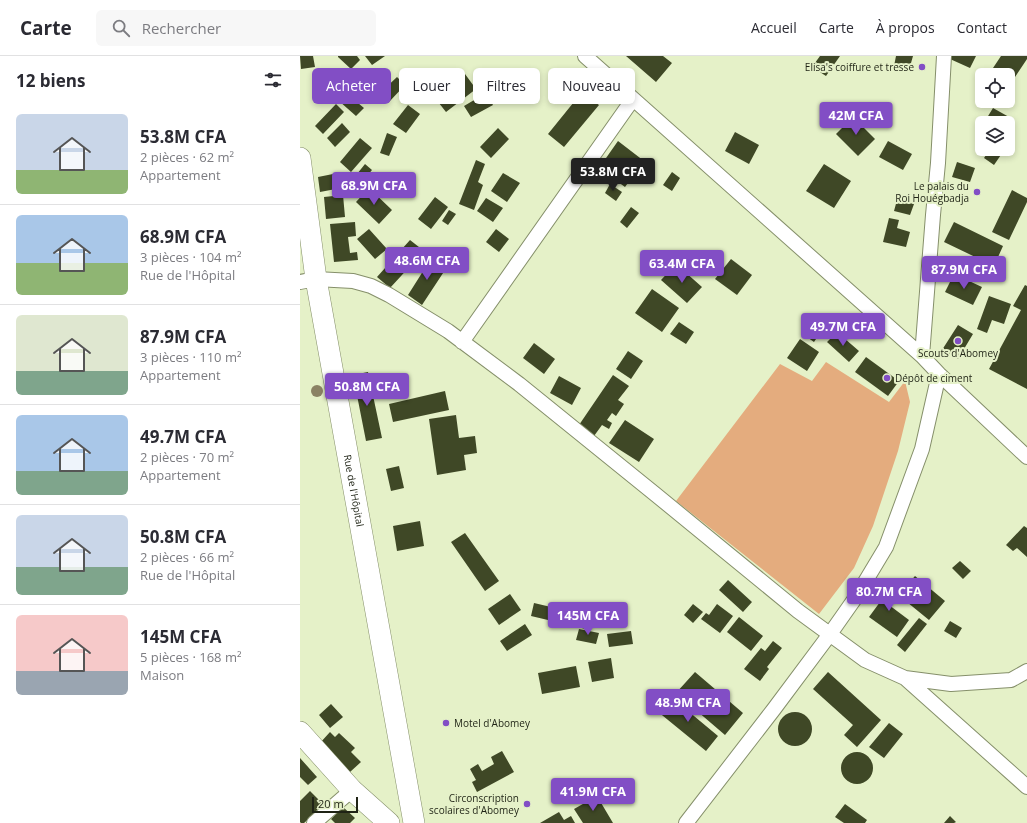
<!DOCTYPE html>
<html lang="fr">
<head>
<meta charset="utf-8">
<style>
	:root { --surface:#fff; --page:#f7f7f7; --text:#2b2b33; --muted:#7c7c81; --line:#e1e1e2; --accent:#824ec5 }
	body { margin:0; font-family:"Open Sans",sans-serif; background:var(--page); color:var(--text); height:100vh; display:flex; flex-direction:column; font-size:15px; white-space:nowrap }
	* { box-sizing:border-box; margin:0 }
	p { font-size:13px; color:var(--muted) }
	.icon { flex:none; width:22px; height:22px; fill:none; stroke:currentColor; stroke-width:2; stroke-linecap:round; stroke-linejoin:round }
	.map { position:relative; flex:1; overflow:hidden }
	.panel { display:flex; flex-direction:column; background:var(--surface); width:300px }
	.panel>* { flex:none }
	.hud { position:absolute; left:12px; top:12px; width:380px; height:36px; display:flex; gap:8px }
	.controls { position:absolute; left:675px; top:12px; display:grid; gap:8px }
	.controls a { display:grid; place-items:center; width:40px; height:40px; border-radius:6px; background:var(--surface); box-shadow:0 2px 6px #0003; font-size:20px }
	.scale { position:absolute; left:12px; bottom:10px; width:46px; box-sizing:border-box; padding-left:4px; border:2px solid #1f2315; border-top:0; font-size:11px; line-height:14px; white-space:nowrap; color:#1f2315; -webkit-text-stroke:3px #e5f1c8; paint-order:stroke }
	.price { position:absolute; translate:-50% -34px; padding:0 9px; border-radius:4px; background:var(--accent); color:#fff; font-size:13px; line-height:26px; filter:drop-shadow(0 1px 2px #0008) }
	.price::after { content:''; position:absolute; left:50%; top:24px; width:12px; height:9px; margin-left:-6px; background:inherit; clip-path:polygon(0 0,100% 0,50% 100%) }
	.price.current { background:#222; color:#fff }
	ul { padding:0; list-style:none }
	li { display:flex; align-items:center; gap:12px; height:100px; padding:0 16px }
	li+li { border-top:1px solid var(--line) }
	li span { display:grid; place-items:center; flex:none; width:112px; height:80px; border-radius:6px; color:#555 }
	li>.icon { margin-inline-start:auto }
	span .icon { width:48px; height:48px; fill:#fffc; stroke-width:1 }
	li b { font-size:17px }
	h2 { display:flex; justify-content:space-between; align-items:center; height:48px; padding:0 16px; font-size:17px }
	.pill { padding:0 14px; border-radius:6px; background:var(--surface); box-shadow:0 2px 6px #0003; font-size:14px; line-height:36px }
	.pill.current { background:var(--accent); color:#fff }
	header { display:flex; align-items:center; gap:24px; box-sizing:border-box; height:56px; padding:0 20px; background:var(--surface); border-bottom:1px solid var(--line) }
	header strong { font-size:19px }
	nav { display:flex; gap:22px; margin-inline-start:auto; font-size:14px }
	.search { width:280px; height:36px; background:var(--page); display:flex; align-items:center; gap:10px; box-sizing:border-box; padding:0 14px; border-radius:6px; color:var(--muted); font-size:15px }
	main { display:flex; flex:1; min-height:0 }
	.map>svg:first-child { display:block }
	.green { fill:#e4ac7e }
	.building { fill:#3f4826 }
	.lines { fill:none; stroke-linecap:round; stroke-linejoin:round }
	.street-casing { stroke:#858f6a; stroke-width:16 }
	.secondary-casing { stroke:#858f6a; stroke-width:22 }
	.street { stroke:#fff; stroke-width:14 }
	.secondary { stroke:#fff; stroke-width:21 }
	.tree { fill:#8a8264 }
	.poi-dot { fill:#824ec5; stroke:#e5f1c8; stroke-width:1.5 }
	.labels { text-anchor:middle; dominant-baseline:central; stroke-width:4; stroke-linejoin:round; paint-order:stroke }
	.poi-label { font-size:10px; fill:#1f2315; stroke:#e5f1c8; text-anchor:end }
	.street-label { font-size:10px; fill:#1f2315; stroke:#e5f1c8 }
</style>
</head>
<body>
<header>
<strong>Carte</strong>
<div class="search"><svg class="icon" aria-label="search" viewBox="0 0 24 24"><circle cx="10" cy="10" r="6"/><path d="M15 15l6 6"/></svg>Rechercher</div>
<nav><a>Accueil</a><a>Carte</a><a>À propos</a><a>Contact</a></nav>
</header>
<main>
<section class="panel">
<h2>12 biens<svg class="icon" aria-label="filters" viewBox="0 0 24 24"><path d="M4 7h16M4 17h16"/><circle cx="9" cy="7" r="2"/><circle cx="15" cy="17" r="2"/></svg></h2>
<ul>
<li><span style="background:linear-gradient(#c9d6e8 70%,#8fb573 0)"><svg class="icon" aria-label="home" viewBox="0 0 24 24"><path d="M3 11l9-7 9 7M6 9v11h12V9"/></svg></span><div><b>53.8M CFA</b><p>2 pièces · 62 m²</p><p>Appartement</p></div></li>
<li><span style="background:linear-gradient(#a9c7e8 60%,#8fb573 0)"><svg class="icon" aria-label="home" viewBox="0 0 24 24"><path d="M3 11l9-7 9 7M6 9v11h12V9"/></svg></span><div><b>68.9M CFA</b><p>3 pièces · 104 m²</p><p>Rue de l'Hôpital</p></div></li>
<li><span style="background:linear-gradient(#dfe7d0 70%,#7fa58c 0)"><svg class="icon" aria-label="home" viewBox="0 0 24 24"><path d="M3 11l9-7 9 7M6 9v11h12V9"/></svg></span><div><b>87.9M CFA</b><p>3 pièces · 110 m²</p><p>Appartement</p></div></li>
<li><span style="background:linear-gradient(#a9c7e8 70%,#7fa58c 0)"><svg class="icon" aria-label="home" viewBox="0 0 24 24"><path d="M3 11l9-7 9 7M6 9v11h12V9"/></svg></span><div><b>49.7M CFA</b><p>2 pièces · 70 m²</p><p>Appartement</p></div></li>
<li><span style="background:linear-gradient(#c9d6e8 65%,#7fa58c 0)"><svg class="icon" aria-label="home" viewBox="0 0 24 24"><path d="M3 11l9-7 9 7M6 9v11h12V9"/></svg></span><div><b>50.8M CFA</b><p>2 pièces · 66 m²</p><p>Rue de l'Hôpital</p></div></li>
<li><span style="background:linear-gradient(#f6c9c9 70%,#9aa5b1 0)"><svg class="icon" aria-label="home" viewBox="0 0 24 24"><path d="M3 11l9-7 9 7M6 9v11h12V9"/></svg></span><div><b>145M CFA</b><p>5 pièces · 168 m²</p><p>Maison</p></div></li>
</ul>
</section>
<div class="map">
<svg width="727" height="767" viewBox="0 0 727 767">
	<rect width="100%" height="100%" fill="#e5f1c8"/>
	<path class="green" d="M526,306L589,346L605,325L610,346L598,395L573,470L554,512L519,558L376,445L480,308L512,325Z"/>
	<path class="building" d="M0,0H13L15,11L1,13Z
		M38,0H57L60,4L51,13L38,1Z
		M65,0H85L72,9Z
		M326,0H363L372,7L356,26Z
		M520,0H540L526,20L512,11Z
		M596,0H613L609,14L594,10Z
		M652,0H676L670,12L650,3Z
		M701,0H727V3L713,24L708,21V19H705L693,12Z
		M40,16L48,23L38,35L29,28Z
		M67,16L80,29L65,44L52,32Z
		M165,18L176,33L146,56L135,42Z
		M97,21L105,29L89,46L80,37Z
		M282,36L299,49L264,91L248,78Z
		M46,37L64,52L56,60L39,45Z
		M186,37L193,49L171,61L164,50Z
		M36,48L44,56L23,78L15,70Z
		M108,49L120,58L106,77L93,68Z
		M693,52L709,61L705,67H687L685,65Z
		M553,61L575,83L558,100L536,78Z
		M42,67L50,76L35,91L27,82Z
		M198,72L209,83L191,102L180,91Z
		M435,76L459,89L449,108L425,95Z
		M87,77L97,81L89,100L80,97Z
		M60,82L72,92L51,116L40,106Z
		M318,85L344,105L325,131L299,112Z
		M588,85L612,98L603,114L579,101Z
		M690,93H705L694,109L684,102Z
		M176,104L185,108L178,126L183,129L174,154L159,148Z
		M657,106L675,112L670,126L652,121Z
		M65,108L72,114L56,133L49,128Z
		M524,108L551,125L534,152L506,135Z
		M372,116L380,122L372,135L363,129Z
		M38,117L41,132L20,136L18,121Z
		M203,117L220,127L207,146L191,135Z
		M310,128L322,136L316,145L305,137Z
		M69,132L92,154L79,168L56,146Z
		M712,134L727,142V146L709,184L692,176Z
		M43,139L45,161L26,163L24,141Z
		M135,141L148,151L131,173L118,163Z
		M186,142L203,152L193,166L177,155Z
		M597,144L614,148L610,159L594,155Z
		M331,151L339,157L327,172L320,166Z
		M149,154L156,158L148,169L142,165Z
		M589,162L599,164L597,172L610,176L606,191L583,186Z
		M55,166L56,180L48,181L50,197L57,196L58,204L34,206L30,168Z
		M654,166L703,190L694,210L644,186Z
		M69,173L87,193L75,203L57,183Z
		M196,173L209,183L199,196L186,186Z
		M110,184L124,195L90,232L77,221Z
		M132,201L147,211L122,249L108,239Z
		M431,203L452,219L437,239L415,223Z
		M376,208L402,231L387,247L361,224Z
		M654,218L682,231L673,249L645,236Z
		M725,229L727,230V333L689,313L721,254L713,250Z
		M352,233L379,252L362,276L335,257Z
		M689,240L711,248L704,268L692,264L687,277L677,273Z
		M517,262L526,268L514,286L504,279Z
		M379,266L394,276L386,288L370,278Z
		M658,269L673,278L658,303L642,294Z
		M537,276L559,295L549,306L527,286Z
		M500,283L519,296L507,315L487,302Z
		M234,287L255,303L244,318L223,302Z
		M328,295L343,305L331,323L316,313Z
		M566,301L599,325L588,340L555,316Z
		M68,316L82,382L66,385L53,319Z
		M313,319L329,330L318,344L324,348L316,360L312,357L307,364L312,367L309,373L302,369L294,380L279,369Z
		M259,320L281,332L272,349L250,337Z
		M145,335L149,354L93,366L89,348Z
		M156,359L159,382L175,380L177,397L164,399L166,414L137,419L129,363Z
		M325,364L354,383L339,406L309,387Z
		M99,410L104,432L91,435L86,413Z
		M120,465L124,490L97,495L93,470Z
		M724,470L727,472V501L717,492L713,495L706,489Z
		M165,477L199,525L185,535L151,486Z
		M660,505L671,515L663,523L652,512Z
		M615,520L645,545L629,564L602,542L604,540L600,537Z
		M428,524L452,546L443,556L419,534Z
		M586,528L598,536L589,549L609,564L597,581L569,561L580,546L575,543Z
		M210,538L221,554L199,569L188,553Z
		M234,547L289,560L286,573L231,560Z
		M393,548L403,556L393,567L384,559Z
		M417,548L433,560L420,577L401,563L406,557L409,559Z
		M439,561L463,580L451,595L427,576Z
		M619,562L627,568L605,596L597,589Z
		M650,565L662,572L656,582L644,575Z
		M225,568L232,579L207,595L200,585Z
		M279,573L299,577L296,588L276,584Z
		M331,575L333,588L309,591L307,578Z
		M473,585L482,592L467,611L469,613L460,625L444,613L461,592L465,595Z
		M311,602L314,622L292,626L288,606Z
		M276,610L280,631L242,638L238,617Z
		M395,616L443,657L425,679L376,637Z
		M528,616L581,664L557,691L544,679L553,669L513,633Z
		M370,640L418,680L406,695L357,655Z
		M31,648L43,661L30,672L19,659Z
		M478 673a17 17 0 1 1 34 0a17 17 0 1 1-34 0Z
		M589,667L603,678L584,702L569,691Z
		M30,676L35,681L39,677L55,692L51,696L61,706L50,716L20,687Z
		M202,695L214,716L177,736L172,726L176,724L170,713L178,708L182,715L194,708L191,701Z
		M541 712a16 16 0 1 1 32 0a16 16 0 1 1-32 0Z
		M0,702L17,721L8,729L0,721Z
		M10,735L24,749L4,767H1L0,766V745Z
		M297,740L313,767H283L274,753Z
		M545,748L567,764L565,767H544L535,761Z
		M43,751L55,762L50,767H35L31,763Z
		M259,756L264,764L271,760L275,767H240Z
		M650,760L656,766L654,767H644Z"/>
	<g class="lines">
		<defs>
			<path id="street" d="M285,0L622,300L639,318L727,401
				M0,226L16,223L53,225L71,230L89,239L148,275L219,328L355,438L498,555L565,604L605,622L651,628L711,624L727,615
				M162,286L333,43
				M622,300L633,159L638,107L644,0
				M605,622L727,731
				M14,767L52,734
				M386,767L474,653L530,578L556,541L586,491L622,393L639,318"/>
			<g id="secondary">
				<path id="s1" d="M0,102L16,223L114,767"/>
				<path d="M0,676L52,734L89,767"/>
			</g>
		</defs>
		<use href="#street" class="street-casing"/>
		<use href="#secondary" class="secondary-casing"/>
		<use href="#street" class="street"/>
		<use href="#secondary" class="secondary"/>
	</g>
	<circle class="tree" cx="17" cy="335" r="6"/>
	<g class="poi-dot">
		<circle cx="622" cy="11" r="4"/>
		<circle cx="677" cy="136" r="4"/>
		<circle cx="658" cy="285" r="4"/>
		<circle cx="587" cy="322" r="4"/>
		<circle cx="146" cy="667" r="4"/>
		<circle cx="227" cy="748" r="4"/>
	</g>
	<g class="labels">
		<g class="poi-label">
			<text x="614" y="11">Elisa's coiffure et tresse</text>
			<text x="669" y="130">Le palais du<tspan x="669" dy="12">Roi Houégbadja</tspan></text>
			<text x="658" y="297" text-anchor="middle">Scouts d'Abomey</text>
			<text x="595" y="322" text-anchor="start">Dépôt de ciment</text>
			<text x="154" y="667" text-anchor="start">Motel d'Abomey</text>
			<text x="219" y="742">Circonscription<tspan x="219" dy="12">scolaires d'Abomey</tspan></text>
		</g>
		<g class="street-label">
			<text stroke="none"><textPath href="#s1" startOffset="337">Rue de l'Hôpital</textPath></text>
		</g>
	</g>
</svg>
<div class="controls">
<a><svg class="icon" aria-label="locate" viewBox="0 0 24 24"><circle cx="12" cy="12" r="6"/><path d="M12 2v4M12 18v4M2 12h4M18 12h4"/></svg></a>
<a><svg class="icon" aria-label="layers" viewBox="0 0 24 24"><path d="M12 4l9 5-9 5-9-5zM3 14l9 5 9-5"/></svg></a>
</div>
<div class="scale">20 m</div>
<b class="price" style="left:556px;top:80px">42M CFA</b>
<b class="price current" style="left:313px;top:136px">53.8M CFA</b>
<b class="price" style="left:74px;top:150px">68.9M CFA</b>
<b class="price" style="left:127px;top:225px">48.6M CFA</b>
<b class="price" style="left:382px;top:228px">63.4M CFA</b>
<b class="price" style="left:664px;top:234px">87.9M CFA</b>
<b class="price" style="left:543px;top:291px">49.7M CFA</b>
<b class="price" style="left:67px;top:351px">50.8M CFA</b>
<b class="price" style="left:589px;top:556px">80.7M CFA</b>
<b class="price" style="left:288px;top:580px">145M CFA</b>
<b class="price" style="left:388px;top:667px">48.9M CFA</b>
<b class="price" style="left:293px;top:756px">41.9M CFA</b>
<div class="hud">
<a class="pill current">Acheter</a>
<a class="pill">Louer</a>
<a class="pill">Filtres</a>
<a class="pill">Nouveau</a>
</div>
</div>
</main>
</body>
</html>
